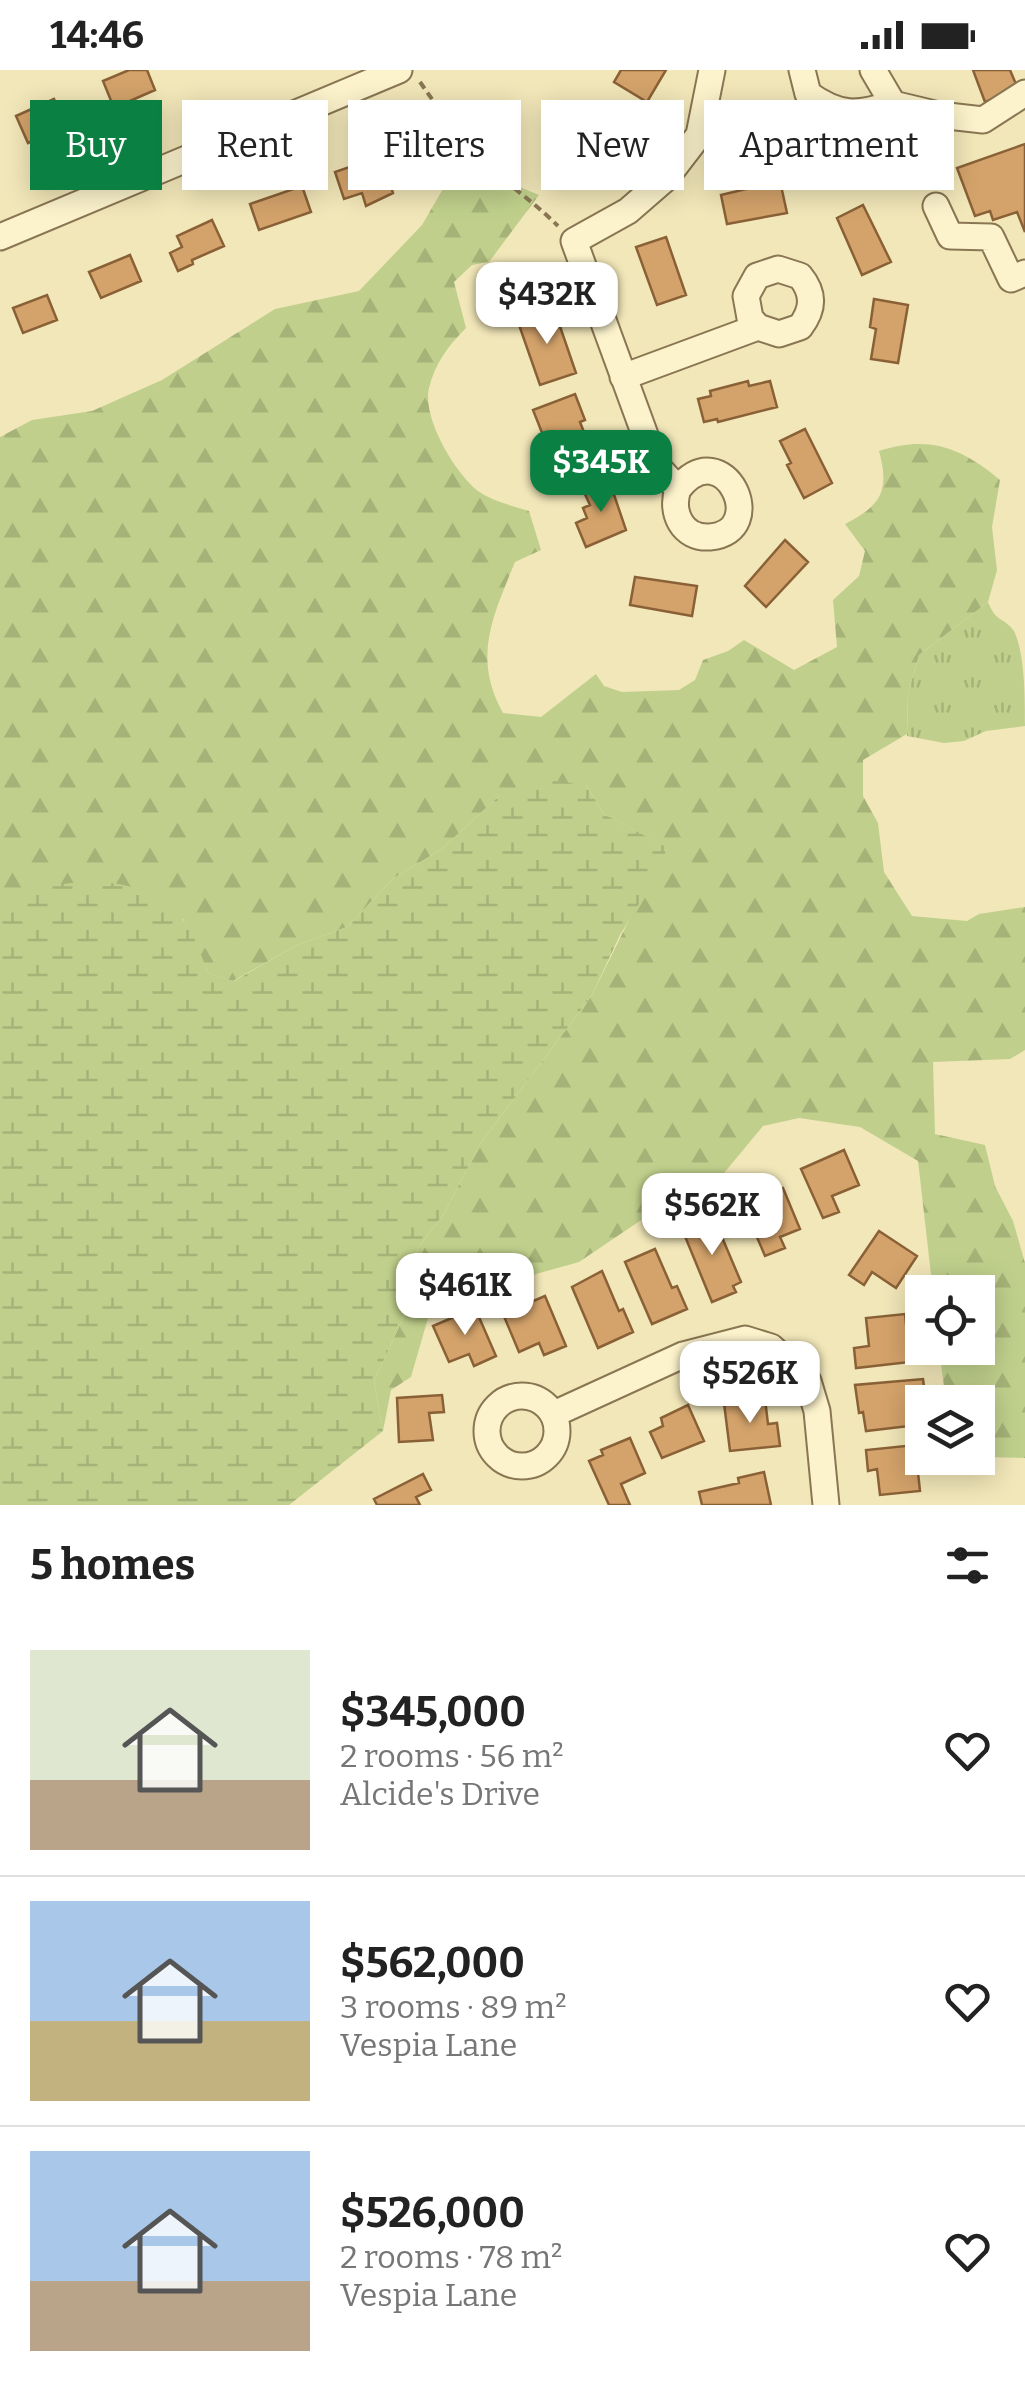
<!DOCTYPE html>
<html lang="en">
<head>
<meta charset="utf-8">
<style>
	:root { --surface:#fff; --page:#f6f6f6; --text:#222; --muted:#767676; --line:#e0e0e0; --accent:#0b8043 }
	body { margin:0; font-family:Bitter,serif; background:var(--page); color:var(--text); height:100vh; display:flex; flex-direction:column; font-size:38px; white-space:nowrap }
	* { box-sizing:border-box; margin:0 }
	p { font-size:32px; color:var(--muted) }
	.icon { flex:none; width:55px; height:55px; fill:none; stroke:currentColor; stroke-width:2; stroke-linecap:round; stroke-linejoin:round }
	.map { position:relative; height:1435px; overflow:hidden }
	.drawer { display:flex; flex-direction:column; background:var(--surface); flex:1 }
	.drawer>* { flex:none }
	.hud { position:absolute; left:30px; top:30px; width:965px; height:90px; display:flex; gap:20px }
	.controls { position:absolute; left:905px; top:1205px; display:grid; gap:20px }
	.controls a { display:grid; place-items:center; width:90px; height:90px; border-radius:0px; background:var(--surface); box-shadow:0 5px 25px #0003; font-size:50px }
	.price { position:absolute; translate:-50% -85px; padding:0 22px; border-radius:20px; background:#fff; color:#222; font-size:32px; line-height:65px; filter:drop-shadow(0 2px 5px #0008) }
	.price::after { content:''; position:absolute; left:50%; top:60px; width:30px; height:22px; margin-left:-15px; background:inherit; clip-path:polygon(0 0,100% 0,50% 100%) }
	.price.active { background:var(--accent); color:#fff }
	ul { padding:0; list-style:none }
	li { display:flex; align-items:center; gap:30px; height:250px; padding:0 30px }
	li+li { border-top:2px solid var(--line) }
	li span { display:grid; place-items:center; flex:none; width:280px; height:200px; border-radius:0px; color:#555 }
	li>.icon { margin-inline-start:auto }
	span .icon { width:120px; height:120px; fill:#fffc; stroke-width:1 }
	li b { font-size:42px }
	h2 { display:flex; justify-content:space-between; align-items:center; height:120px; padding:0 30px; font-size:42px }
	.pill { padding:0 35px; border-radius:0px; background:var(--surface); box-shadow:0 5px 25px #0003; font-size:35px; line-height:90px }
	.pill.active { background:var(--accent); color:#fff }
	.status { display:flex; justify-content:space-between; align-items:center; height:70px; padding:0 50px; background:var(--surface); direction:ltr }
	.status svg { height:28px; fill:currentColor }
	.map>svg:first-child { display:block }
	.grass { fill:url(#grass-tufts) }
	.forest { fill:url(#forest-firs) }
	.wetland { fill:url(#wetland-marsh) }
	.building { fill:#d4a36b; stroke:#8a6136; stroke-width:2.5 }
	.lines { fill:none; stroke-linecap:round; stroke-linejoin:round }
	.minor-casing { stroke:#897652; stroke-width:29 }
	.path { stroke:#897652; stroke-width:4; stroke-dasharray:8 5; stroke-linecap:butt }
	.minor { stroke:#fcf3cc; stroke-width:25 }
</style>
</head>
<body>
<div class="status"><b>14:46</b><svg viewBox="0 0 49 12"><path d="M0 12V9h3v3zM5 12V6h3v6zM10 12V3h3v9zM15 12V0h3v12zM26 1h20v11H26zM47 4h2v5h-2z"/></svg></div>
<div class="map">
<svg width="1025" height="1435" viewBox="0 0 1025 1435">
	<defs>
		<pattern id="grass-tufts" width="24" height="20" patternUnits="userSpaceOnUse" patternTransform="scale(2.5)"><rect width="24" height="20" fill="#c0d08c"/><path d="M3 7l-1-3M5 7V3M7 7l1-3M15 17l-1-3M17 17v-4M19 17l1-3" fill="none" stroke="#a6b378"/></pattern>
		<pattern id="forest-firs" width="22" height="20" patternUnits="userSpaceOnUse" patternTransform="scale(2.5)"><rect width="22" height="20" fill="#c0d08c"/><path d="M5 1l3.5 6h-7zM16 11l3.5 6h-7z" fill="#a6b378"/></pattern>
		<pattern id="wetland-marsh" width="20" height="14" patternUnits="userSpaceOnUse" patternTransform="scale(2.5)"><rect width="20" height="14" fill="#c0d08c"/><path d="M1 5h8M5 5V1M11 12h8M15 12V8" fill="none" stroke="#a6b378"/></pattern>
	</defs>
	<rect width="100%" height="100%" fill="#f2e7b9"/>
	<path class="grass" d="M988,532C997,554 1003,546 1014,561C1025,584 1025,627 1025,656L986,661L964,671L944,673L907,666L908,623L919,585Z"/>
	<path class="forest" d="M434,51L452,60L489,104L539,125L489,192L472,195L454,212L466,258C449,275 435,293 429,318C422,348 455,403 478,421C492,431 513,436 529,441L541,480L515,492C493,546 472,587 503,643L541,647L596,604L604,616L622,622L679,620L695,610L703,590L728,581L744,570L794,600L837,577L833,530L859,506L865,481L845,454C881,436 890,421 879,381C928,365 961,377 1000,410L992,457L997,500L988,532L919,585L908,623L907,664L863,690V726L878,753L884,802L912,846L967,851L979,844L1025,837V980L1010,989L933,992L935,1064L985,1075L995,1116L1013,1151L1025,1193V1388L978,1387V1332H946L939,1278H978V1222H933L918,1091L860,1057L799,1048L763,1056L724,1103L653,1142L579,1192L536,1204L428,1248L411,1307L391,1320L383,1361L374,1311L404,1246L409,1206L418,1178L445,1142L480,1074L592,925L665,777L604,744L586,715L499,726L442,779L394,808L347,857L297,875L233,911L209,904L183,849L0,844V367L32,350L92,341L162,310L275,239L359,221L422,155L451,105L449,90L432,59Z"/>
	<path class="wetland" d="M541,709L586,715L604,744L666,777L663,794L620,865L592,925L480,1074L445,1142L418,1178L409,1206L404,1246L374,1311L383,1361L289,1435H0V844L18,821C78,811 134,799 181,848C194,861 201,887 209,904L234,911L297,875L347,857L394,808L442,779L499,726Z"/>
	<path class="building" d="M129,0H147L155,20L114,38L103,11Z
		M621,0H666L647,32L614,12Z
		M973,0H1010L1018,19L985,32Z
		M54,29L66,56L28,73L16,46Z
		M609,49L620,73L575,96L562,69Z
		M1025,74V162L1017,142L993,150L990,141L975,146L957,98Z
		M390,83L400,114L391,117L393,123L366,136L362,123L344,129L335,102Z
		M780,111L787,143L727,154L721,125Z
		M302,116L311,142L259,160L250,134Z
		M863,135L891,192L862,205L837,148Z
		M212,150L224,176L192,190L193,194L178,201L170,183L182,177L177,166Z
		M666,167L686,225L657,235L636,177Z
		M130,185L141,211L101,228L89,202Z
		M47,225L57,250L23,263L13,238Z
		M874,229L908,235L898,293L871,289L876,259L870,257Z
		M554,239L576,303L540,315L518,252Z
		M748,311L749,316L770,311L777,337L718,352L717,349L704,352L698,329L711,326L710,321Z
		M575,324L585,350L580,352L594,388L558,403L533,340Z
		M805,359L832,413L804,428L787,395L791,393L780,371Z
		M609,410L626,460L586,477L576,453L587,448L583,438L590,435L583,420Z
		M785,470L808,492L766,537L745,516Z
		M635,507L697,516L692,546L630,535Z
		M844,1080L859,1115L832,1126L839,1142L823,1148L801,1099Z
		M759,1116L763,1126L783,1118L800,1159L780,1167L785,1178L765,1186L739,1125Z
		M713,1146L741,1212L733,1216L736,1222L712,1232L682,1159Z
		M879,1161L917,1186L896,1218L872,1202L864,1215L849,1205Z
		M655,1179L672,1218L677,1216L687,1239L652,1254L625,1192Z
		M602,1201L619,1241L623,1239L633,1262L598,1278L572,1217Z
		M545,1226L566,1276L544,1285L539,1273L519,1282L503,1244Z
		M475,1238L496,1286L474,1296L469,1284L449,1292L433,1256Z
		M905,1244L910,1292L856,1298L854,1278L869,1276L866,1248Z
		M923,1309L926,1332L915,1333L918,1355L866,1361L863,1342L859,1343L855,1315Z
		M442,1325L444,1342L429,1343L433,1370L399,1372L397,1328Z
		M765,1329L768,1354L777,1353L780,1376L730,1381L724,1333Z
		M688,1335L704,1371L662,1388L650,1362L663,1356L661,1348Z
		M630,1368L645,1403L621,1414L630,1435H609L589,1391L603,1385L601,1380Z
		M915,1375L920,1421L880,1425L877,1399L868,1401L866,1380Z
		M764,1402L771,1435H702L699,1422L739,1413L738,1408Z
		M423,1404L431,1420L416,1427L420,1435H377L374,1429Z"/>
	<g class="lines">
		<defs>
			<path id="minor" d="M802,0L808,24C840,47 857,45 893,34
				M873,0L893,34L939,45L983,50L1025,23
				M936,136L950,166L991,167L1011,209L1025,203
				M0,167L399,0
				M623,307L758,257L779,264L800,257C814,239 814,223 800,206L778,199L757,206L746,226L750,248L758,257
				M678,419C724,361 771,462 710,467C682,469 670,442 678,419L656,395L574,171L628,141L666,108L699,65L712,0
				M487 1361a35 35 0 1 1 70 0a35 35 0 1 1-70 0Z
				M554,1344L683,1285L745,1269L771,1277L808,1311L817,1341L826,1435"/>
		</defs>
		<use href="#minor" class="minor-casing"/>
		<path class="path" d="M420,12C441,42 463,74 491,99C513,118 537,135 558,156"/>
		<use href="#minor" class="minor"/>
	</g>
</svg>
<div class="controls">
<a><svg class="icon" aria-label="locate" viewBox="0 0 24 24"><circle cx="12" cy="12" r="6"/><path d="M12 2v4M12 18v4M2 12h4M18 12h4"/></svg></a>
<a><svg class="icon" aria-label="layers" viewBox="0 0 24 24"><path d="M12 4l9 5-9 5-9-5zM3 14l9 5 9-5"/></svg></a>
</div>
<b class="price" style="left:547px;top:277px">$432K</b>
<b class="price active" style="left:601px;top:445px">$345K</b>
<b class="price" style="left:712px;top:1188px">$562K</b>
<b class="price" style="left:465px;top:1268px">$461K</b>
<b class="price" style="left:750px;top:1356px">$526K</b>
<div class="hud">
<a class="pill active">Buy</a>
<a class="pill">Rent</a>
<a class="pill">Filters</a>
<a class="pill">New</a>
<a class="pill">Apartment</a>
</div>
</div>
<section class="drawer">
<h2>5 homes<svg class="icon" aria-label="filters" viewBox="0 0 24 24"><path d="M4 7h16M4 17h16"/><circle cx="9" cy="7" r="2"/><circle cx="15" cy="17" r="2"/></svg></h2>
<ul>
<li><span style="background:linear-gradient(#dfe7d0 65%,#b9a48a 0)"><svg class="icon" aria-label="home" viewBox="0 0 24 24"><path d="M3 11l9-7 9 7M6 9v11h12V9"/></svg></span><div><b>$345,000</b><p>2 rooms · 56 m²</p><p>Alcide's Drive</p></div><svg class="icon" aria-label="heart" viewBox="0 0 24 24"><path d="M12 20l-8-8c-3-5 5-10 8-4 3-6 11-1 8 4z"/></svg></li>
<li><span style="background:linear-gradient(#a9c7e8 60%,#c2b280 0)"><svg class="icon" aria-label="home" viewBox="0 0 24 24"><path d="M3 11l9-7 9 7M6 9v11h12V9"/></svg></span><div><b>$562,000</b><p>3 rooms · 89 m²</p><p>Vespia Lane</p></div><svg class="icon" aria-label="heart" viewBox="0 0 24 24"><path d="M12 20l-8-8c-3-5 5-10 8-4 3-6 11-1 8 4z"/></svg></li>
<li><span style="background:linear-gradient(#a9c7e8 65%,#b9a48a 0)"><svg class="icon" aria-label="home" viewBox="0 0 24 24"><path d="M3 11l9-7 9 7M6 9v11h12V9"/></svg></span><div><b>$526,000</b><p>2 rooms · 78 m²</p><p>Vespia Lane</p></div><svg class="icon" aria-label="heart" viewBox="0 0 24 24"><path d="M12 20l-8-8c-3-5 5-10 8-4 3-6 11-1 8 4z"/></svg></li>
</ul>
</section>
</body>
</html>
